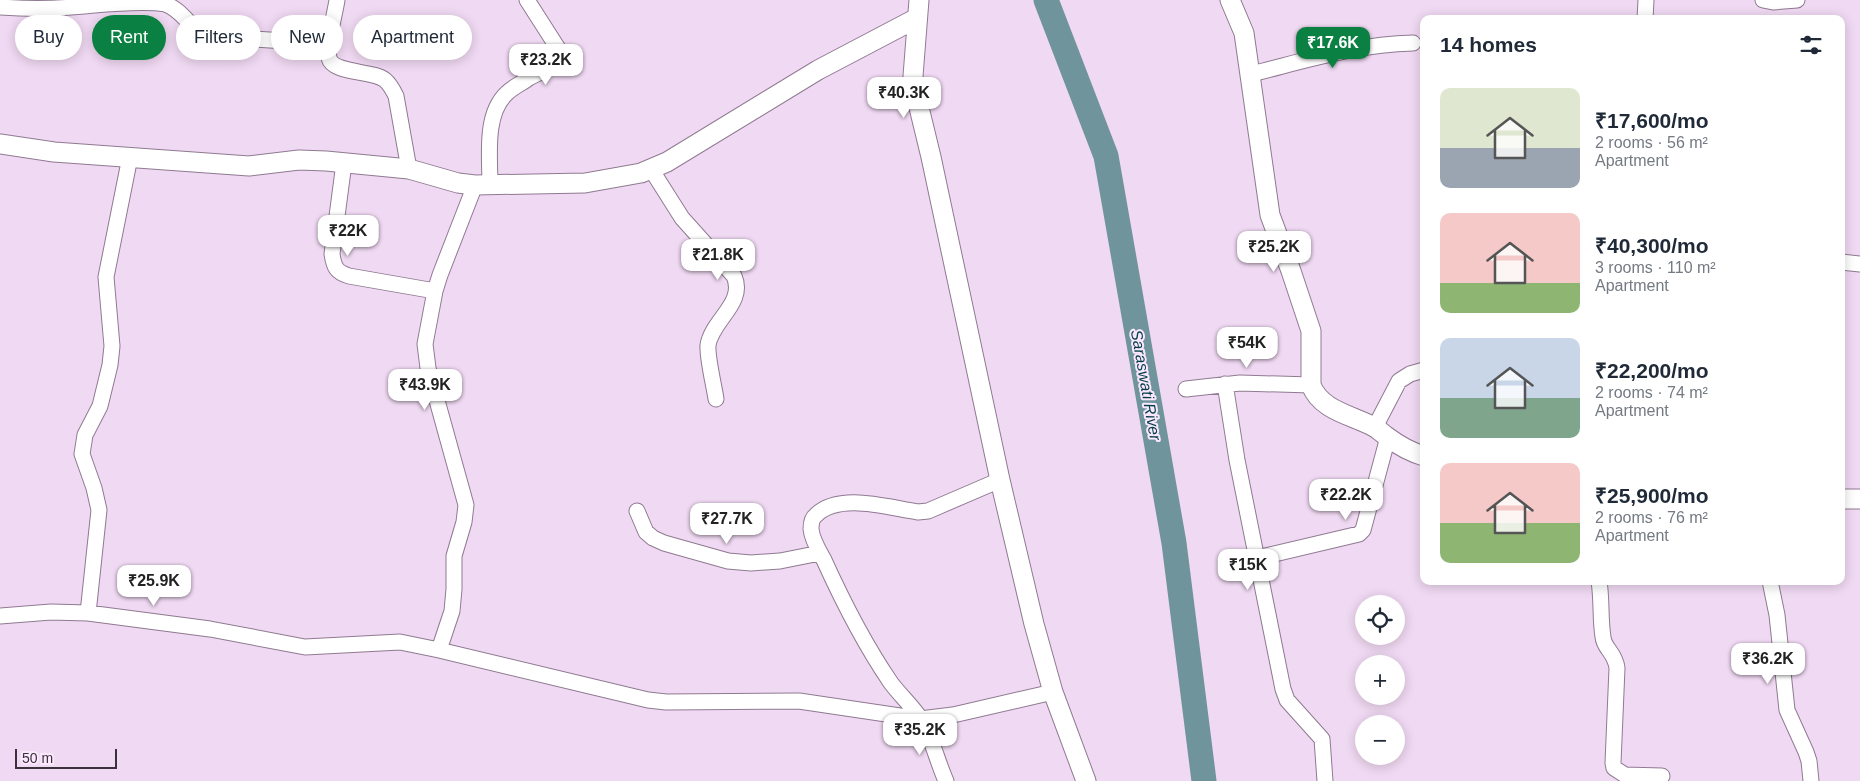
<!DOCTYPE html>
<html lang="en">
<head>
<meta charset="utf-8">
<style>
	:root { --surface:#fff; --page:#f6f6f7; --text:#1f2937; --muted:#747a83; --accent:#0b8043 }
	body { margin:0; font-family:Arial,sans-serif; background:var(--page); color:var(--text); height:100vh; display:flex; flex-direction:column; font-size:19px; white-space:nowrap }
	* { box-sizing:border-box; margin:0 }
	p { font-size:16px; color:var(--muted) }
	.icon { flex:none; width:28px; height:28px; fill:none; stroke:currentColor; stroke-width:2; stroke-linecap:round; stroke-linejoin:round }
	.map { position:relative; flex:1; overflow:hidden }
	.drawer { position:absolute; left:1420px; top:15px; width:425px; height:570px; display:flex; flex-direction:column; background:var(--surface); border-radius:10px; box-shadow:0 2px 12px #0003 }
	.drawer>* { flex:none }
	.top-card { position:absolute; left:15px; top:15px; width:475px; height:45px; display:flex; gap:10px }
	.controls { position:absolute; left:1355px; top:595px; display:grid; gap:10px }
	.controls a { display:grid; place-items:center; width:50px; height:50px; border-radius:50%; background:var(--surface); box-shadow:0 2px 12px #0003; font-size:25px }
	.scale { position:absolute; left:15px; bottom:12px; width:102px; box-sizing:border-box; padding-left:5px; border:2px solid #3a313b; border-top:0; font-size:14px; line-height:18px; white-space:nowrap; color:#3a313b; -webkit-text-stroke:4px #fbe8fd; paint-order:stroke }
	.price { position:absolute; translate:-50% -42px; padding:0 11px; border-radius:10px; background:#fff; color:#222; font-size:16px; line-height:32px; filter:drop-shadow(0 1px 2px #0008) }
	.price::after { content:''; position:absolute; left:50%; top:30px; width:15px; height:11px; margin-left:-8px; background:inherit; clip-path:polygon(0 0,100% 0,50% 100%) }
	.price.active { background:var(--accent); color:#fff }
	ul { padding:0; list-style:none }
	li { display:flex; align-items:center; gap:15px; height:125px; padding:0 20px }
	li span { display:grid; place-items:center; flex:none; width:140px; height:100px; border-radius:10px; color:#555 }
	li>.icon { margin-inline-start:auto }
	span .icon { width:60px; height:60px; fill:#fffc; stroke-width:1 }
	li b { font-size:21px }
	h2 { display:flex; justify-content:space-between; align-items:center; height:60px; padding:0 20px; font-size:21px }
	.chip { padding:0 18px; border-radius:22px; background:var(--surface); box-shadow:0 2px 12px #0003; font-size:18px; line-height:45px }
	.chip.active { background:var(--accent); color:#fff }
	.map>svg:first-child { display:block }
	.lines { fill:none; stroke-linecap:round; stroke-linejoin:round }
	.river { stroke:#70949c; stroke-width:25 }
	.minor-casing { stroke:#8f7a91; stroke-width:17 }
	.tertiary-casing { stroke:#8f7a91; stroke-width:21 }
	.minor { stroke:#fff; stroke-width:15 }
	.tertiary { stroke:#fff; stroke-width:19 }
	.labels { text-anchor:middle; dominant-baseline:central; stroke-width:4; stroke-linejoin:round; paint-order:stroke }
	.water-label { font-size:16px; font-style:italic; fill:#023e48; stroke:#fbe8fd }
</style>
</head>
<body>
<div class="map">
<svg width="1860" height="781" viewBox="0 0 1860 781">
	<rect width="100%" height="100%" fill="#f0d9f3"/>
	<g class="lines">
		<path class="river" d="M1046,0L1106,156L1174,543L1204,781"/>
		<defs>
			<path id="minor" d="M337,0C335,14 326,45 329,58C333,74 373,70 385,80C390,84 393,90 396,96L409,169
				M1763,0L1773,2L1797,0
				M0,7C28,9 56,9 84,6C107,4 144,0 165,4C183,10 190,29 207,36L285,41L329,50
				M1645,19L1646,0
				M1251,74C1304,61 1357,44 1413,43
				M344,163L332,254C334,267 336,272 349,276L435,291
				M651,169L682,218L734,276C746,303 712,320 708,345C707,358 714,385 716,399
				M490,185C490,157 484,114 507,93C513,87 522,83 529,78C541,71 552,69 560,56L559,50L527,0
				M1841,262L1860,264
				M1225,384L1237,460L1283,689L1287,700L1322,739L1325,781
				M1186,389L1240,383L1311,385
				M1375,427L1399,381L1410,374L1424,370
				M637,511L646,532L653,538L664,543L728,561L751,563L780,561L820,553
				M1257,558L1359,534L1363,530L1388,437
				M1599,581C1602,600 1600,618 1603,637C1604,649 1615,652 1617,668L1613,763L1614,768L1625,775L1662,776
				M1770,581L1777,615L1787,710L1806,752L1809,761L1811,781
				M88,613L99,510L94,488L82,454L85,435L100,406L110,365L112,346L106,277L130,157
				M0,616L51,612L88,613L210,629L305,647L400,642L439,650L648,700L666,702L799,701L920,719L953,715L1053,692
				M439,650L452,611L454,589V556L464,522L466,505L428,368L425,344L435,291L440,275L475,185
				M946,781C937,761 932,737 920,718C912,706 900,695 891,683C865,645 843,602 824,560C819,551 812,540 811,529C811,524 812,518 816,515C840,492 889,508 918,512L928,511L1000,480"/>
			<path id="tertiary" d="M919,0L913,76L915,91L931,157L1000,480L1034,624L1053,692L1086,781
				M1230,0L1244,33L1270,215L1291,271L1311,331V385C1321,411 1352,415 1374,427C1378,429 1382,433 1386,436C1398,445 1410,452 1424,456
				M0,144L54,152L249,166L299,160L326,161L409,169L458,183L475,185L585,183L641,173L667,162L818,70L917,18
				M1841,499H1860"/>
		</defs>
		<use href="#minor" class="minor-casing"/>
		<use href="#tertiary" class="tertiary-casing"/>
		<use href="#minor" class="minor"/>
		<use href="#tertiary" class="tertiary"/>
	</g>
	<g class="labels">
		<g class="water-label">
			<text transform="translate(1146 385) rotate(80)">Saraswati River</text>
		</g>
	</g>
</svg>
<div class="controls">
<a><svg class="icon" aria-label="locate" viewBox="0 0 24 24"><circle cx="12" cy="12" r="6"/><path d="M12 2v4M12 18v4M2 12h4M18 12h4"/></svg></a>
<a>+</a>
<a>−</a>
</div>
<div class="scale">50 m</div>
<b class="price active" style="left:1333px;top:69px">₹17.6K</b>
<b class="price" style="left:546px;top:86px">₹23.2K</b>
<b class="price" style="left:904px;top:119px">₹40.3K</b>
<b class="price" style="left:348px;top:257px">₹22K</b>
<b class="price" style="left:1274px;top:273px">₹25.2K</b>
<b class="price" style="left:718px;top:281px">₹21.8K</b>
<b class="price" style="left:1247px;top:369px">₹54K</b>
<b class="price" style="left:425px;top:411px">₹43.9K</b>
<b class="price" style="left:1346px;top:521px">₹22.2K</b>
<b class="price" style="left:727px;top:545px">₹27.7K</b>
<b class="price" style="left:1248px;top:591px">₹15K</b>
<b class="price" style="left:154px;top:607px">₹25.9K</b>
<b class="price" style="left:1768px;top:685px">₹36.2K</b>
<b class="price" style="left:920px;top:756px">₹35.2K</b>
<div class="top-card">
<a class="chip">Buy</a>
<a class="chip active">Rent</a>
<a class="chip">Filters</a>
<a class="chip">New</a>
<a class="chip">Apartment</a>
</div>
<section class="drawer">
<h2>14 homes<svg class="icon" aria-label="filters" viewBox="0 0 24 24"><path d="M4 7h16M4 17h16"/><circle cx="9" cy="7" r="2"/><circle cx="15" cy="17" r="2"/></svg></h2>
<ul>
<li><span style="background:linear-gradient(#dfe7d0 60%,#9aa5b1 0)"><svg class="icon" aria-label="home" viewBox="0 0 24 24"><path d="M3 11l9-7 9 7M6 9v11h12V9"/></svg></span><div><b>₹17,600/mo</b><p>2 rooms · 56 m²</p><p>Apartment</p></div></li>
<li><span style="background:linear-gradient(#f6c9c9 70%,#8fb573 0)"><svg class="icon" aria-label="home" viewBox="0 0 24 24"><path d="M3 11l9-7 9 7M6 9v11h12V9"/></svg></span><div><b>₹40,300/mo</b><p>3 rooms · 110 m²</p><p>Apartment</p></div></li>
<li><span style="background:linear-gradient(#c9d6e8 60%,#7fa58c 0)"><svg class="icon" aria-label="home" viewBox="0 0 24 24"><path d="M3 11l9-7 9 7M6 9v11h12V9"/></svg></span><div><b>₹22,200/mo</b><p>2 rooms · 74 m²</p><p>Apartment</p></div></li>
<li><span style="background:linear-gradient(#f6c9c9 60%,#8fb573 0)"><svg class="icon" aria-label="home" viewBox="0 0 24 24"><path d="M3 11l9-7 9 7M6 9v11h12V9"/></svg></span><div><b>₹25,900/mo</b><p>2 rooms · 76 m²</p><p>Apartment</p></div></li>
</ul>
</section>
</div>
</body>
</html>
